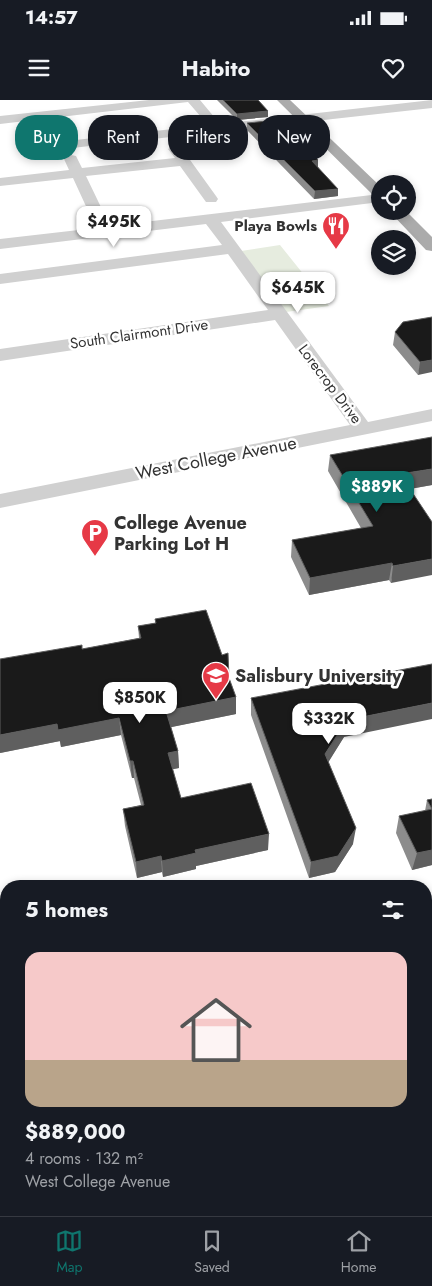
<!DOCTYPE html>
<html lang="en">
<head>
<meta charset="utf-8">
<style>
	:root { --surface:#171b24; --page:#20242c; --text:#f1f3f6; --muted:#9ea1a6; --line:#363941; --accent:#0f766e }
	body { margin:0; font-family:Jost,sans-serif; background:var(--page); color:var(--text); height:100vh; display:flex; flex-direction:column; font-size:19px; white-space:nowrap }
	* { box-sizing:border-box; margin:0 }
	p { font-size:16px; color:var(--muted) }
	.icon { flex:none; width:28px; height:28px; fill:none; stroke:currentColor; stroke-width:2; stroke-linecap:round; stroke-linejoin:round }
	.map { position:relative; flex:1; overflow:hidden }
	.side { position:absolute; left:0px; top:780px; width:432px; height:336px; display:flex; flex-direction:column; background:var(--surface); border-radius:20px 20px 0 0; box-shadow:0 2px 8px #0003 }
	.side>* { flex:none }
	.top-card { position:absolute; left:15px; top:15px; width:402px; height:45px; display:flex; gap:10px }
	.controls { position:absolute; left:371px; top:75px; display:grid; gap:10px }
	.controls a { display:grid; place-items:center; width:45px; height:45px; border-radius:50%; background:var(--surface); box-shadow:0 2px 8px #0003; font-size:25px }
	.price { position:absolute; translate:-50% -42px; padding:0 11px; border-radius:10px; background:#fff; color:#222; font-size:16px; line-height:32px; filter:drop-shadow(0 1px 2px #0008) }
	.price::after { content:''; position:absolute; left:50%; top:30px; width:15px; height:11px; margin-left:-8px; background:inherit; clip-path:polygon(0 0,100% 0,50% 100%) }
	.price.active { background:var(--accent); color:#fff }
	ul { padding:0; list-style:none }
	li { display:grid; align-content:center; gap:10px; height:265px; padding:0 25px }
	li+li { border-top:1px solid var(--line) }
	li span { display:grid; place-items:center; height:155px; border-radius:15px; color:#555 }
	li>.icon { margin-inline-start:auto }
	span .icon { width:90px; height:90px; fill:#fffc; stroke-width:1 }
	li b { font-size:21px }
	h2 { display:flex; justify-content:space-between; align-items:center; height:60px; padding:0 25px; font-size:21px }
	.tag { padding:0 18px; border-radius:20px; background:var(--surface); box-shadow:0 2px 8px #0003; font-size:18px; line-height:45px }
	.tag.active { background:var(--accent); color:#fff }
	.status { display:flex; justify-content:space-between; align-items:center; height:35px; padding:0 25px; background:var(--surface); direction:ltr }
	.status svg { height:14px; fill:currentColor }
	header { display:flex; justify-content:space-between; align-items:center; height:65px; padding:0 25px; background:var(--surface); font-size:22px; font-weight:700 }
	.tab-bar { display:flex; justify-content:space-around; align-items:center; height:70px; border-top:1px solid var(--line); background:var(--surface); font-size:14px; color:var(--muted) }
	.tab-bar a { display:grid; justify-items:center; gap:2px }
	.tab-bar .active { color:var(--accent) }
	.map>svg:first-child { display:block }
	.green { fill:#e6ecdf }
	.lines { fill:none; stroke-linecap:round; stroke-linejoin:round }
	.minor { fill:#d0d0d0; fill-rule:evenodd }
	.major { fill:#ababab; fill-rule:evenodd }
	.wall { fill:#8c8c8c }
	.shaded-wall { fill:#5f5f5f }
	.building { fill:#1a1a1a; stroke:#5f5f5f }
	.labels { text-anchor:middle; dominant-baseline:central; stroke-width:5; stroke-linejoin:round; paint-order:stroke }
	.far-poi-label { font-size:15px; font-weight:bold; fill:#333; stroke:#fff; text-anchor:end }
	.far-street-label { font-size:15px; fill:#333; stroke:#fff }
	.street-label { font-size:18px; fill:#333; stroke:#fff }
	.poi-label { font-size:18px; font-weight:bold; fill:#333; stroke:#fff; text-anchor:start }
</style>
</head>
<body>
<div class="status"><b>14:57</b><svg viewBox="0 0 49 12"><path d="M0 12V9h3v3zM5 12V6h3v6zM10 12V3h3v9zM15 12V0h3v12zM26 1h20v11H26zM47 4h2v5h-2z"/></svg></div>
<header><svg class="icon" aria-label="menu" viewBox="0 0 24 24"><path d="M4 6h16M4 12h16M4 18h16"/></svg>Habito<svg class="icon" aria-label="heart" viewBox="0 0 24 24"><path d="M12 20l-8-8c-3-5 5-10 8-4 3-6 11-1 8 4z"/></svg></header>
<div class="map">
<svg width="432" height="1116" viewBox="0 0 432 1116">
	<rect width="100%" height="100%" fill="#fff"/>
	<path class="green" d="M280,145L329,206L286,212L241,151Z
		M238,1110H375L376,1116H217Z"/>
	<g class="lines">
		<path class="minor" d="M149,0H200L220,24L432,0V8L63,49L58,48L56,45L58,42L208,25L188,2L0,24V16Z
			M175,45L180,46L216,96L218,99L216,102H206L180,66L86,76L110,126L380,94V102L221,122L368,322L432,309V321L0,408V394L350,325L275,220L0,261V249L268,210L228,154L0,184V174L222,145L206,124L0,149V139L96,128L73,78L0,86V78L69,70L64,59L71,55L76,56L82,68L175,58L168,49Z"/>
		<path class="major" d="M277,0H290L380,86V99L375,97Z
			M389,111H406L432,137V151L426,150Z"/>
	</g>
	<path class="wall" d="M217,0H258L268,11V17L237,20Z
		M247,23L318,60V67L338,96L314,99L247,30Z
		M432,217L418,275L393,245L395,232Z
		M330,355L432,385L410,389L391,483L389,480L309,495L291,457L292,440L361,428L328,371Z
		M155,519L229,578L236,597V614L171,627L178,651L179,668L172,669L181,698L268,750L196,766V769L163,777L162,772L137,778L125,726L123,709L141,705L134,678H132L121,635L61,647L60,641L0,653L82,549L139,538L138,526L155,523Z
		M251,598L344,637L328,662L353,744L335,772L309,778L251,615Z
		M432,699V765L412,770L396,733L399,716L425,711L427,700Z
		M432,816V935L431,931L426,932V889L430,888L426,879V817Z
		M432,1038V1099L426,1083V1040Z"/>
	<path class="shaded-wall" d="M268,11V17L237,20V14Z
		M318,60V68L312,61Z
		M338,89V96L314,99L315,91Z
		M432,260V272L418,275L420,262Z
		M432,369V385L398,391L400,374Z
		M432,459V475L391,483L393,466Z
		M392,463L389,480L309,495L310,478Z
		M236,597V614L167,628L166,611Z
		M432,603V619L344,637L323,671L325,654L347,620Z
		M119,618L121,635L61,647L58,630Z
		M57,624L60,641L0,653V635Z
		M178,651L179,668L169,670L168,653Z
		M130,661H133L134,678H132Z
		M356,728L353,744L335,772L309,778L311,762Z
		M269,734L268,750L196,766V769L163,777L162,761L195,750Z
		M432,750V765L412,770L417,753Z
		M161,756L162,772L137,778L136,762Z
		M432,917V927L431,931L426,932L431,918Z"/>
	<path class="building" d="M223,0H258L268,11L237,14Z
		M278,20L318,60L312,61L338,89L315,91L247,23Z
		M432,217V260L420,262L395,232L403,222Z
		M432,337V369L400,374L432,422V459L393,466L392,463L310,478L292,440L373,426L330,355Z
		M206,510L222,555L228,553L229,578L236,597L166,611L178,651L168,653L181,698L251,683L269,734L195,750L196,753L162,761L161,756L136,762L123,709L144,705L133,661H130L119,618L58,630L57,624L0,635V559L82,545V549L141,538L138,526L156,523L155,519Z
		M432,564V603L347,620L325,654L356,728L338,756L311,762L251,598Z
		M432,699V750L417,753L399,716L432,709L427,700Z
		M432,816V866L426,852V817Z
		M432,887V917L431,918L426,907V889Z
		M432,1038V1072L426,1056V1040Z"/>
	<defs>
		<symbol id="restaurant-pin" viewBox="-11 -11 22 30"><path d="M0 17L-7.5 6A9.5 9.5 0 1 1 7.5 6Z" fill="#e63946" stroke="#fff"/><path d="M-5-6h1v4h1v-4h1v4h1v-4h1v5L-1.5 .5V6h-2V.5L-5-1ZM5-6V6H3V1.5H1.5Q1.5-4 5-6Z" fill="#fff"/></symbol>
		<symbol id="parking-pin" viewBox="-11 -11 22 30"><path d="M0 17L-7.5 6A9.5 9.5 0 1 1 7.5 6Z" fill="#e63946" stroke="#fff"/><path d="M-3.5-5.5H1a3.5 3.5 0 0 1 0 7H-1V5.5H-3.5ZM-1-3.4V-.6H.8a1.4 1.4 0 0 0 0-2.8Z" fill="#fff"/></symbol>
		<symbol id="university-pin" viewBox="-11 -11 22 30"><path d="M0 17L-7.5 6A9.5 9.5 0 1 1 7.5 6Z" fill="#e63946" stroke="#fff"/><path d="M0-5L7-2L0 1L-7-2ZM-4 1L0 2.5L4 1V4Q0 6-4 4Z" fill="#fff"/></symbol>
	</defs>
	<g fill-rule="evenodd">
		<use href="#restaurant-pin" x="320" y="110" width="32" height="43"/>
		<use href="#parking-pin" x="79" y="417" width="32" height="43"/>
		<use href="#university-pin" x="200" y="560" width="32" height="43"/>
	</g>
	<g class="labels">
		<g class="far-poi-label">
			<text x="317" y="126">Playa Bowls</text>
		</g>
		<g class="far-street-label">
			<text transform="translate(139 234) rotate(-8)">South Clairmont Drive</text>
			<text transform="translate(330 284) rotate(53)">Lorecrop Drive</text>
		</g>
		<g class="street-label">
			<text transform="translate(216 358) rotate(-11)">West College Avenue</text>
		</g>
		<g class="poi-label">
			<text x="114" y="423">College Avenue<tspan x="114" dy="21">Parking Lot H</tspan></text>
			<text x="235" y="576">Salisbury University</text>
		</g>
	</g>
</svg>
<div class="controls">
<a><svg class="icon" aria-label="locate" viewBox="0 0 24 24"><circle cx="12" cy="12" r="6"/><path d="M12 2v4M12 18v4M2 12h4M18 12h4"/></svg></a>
<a><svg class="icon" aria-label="layers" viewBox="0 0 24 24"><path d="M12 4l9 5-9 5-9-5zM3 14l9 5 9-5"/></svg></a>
</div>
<b class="price" style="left:114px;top:148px">$495K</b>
<b class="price" style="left:298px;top:214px">$645K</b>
<b class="price active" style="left:377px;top:413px">$889K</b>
<b class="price" style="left:140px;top:624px">$850K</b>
<b class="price" style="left:329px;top:645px">$332K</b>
<div class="top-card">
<a class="tag active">Buy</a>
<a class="tag">Rent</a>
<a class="tag">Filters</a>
<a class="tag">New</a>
</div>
<section class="side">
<h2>5 homes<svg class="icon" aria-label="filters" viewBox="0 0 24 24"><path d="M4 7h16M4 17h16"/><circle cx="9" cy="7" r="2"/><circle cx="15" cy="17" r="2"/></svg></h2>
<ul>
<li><span style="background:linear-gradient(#f6c9c9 70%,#b9a48a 0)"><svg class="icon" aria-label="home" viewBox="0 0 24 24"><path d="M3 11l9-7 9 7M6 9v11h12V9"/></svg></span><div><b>$889,000</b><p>4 rooms · 132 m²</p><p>West College Avenue</p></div></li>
</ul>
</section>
</div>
<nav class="tab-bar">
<a class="active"><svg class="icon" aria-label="map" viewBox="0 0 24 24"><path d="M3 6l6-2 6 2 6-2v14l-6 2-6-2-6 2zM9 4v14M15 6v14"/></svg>Map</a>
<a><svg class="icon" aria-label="saved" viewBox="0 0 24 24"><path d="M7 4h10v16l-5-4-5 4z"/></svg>Saved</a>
<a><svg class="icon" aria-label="home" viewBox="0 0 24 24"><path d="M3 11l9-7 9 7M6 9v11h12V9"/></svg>Home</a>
</nav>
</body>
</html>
